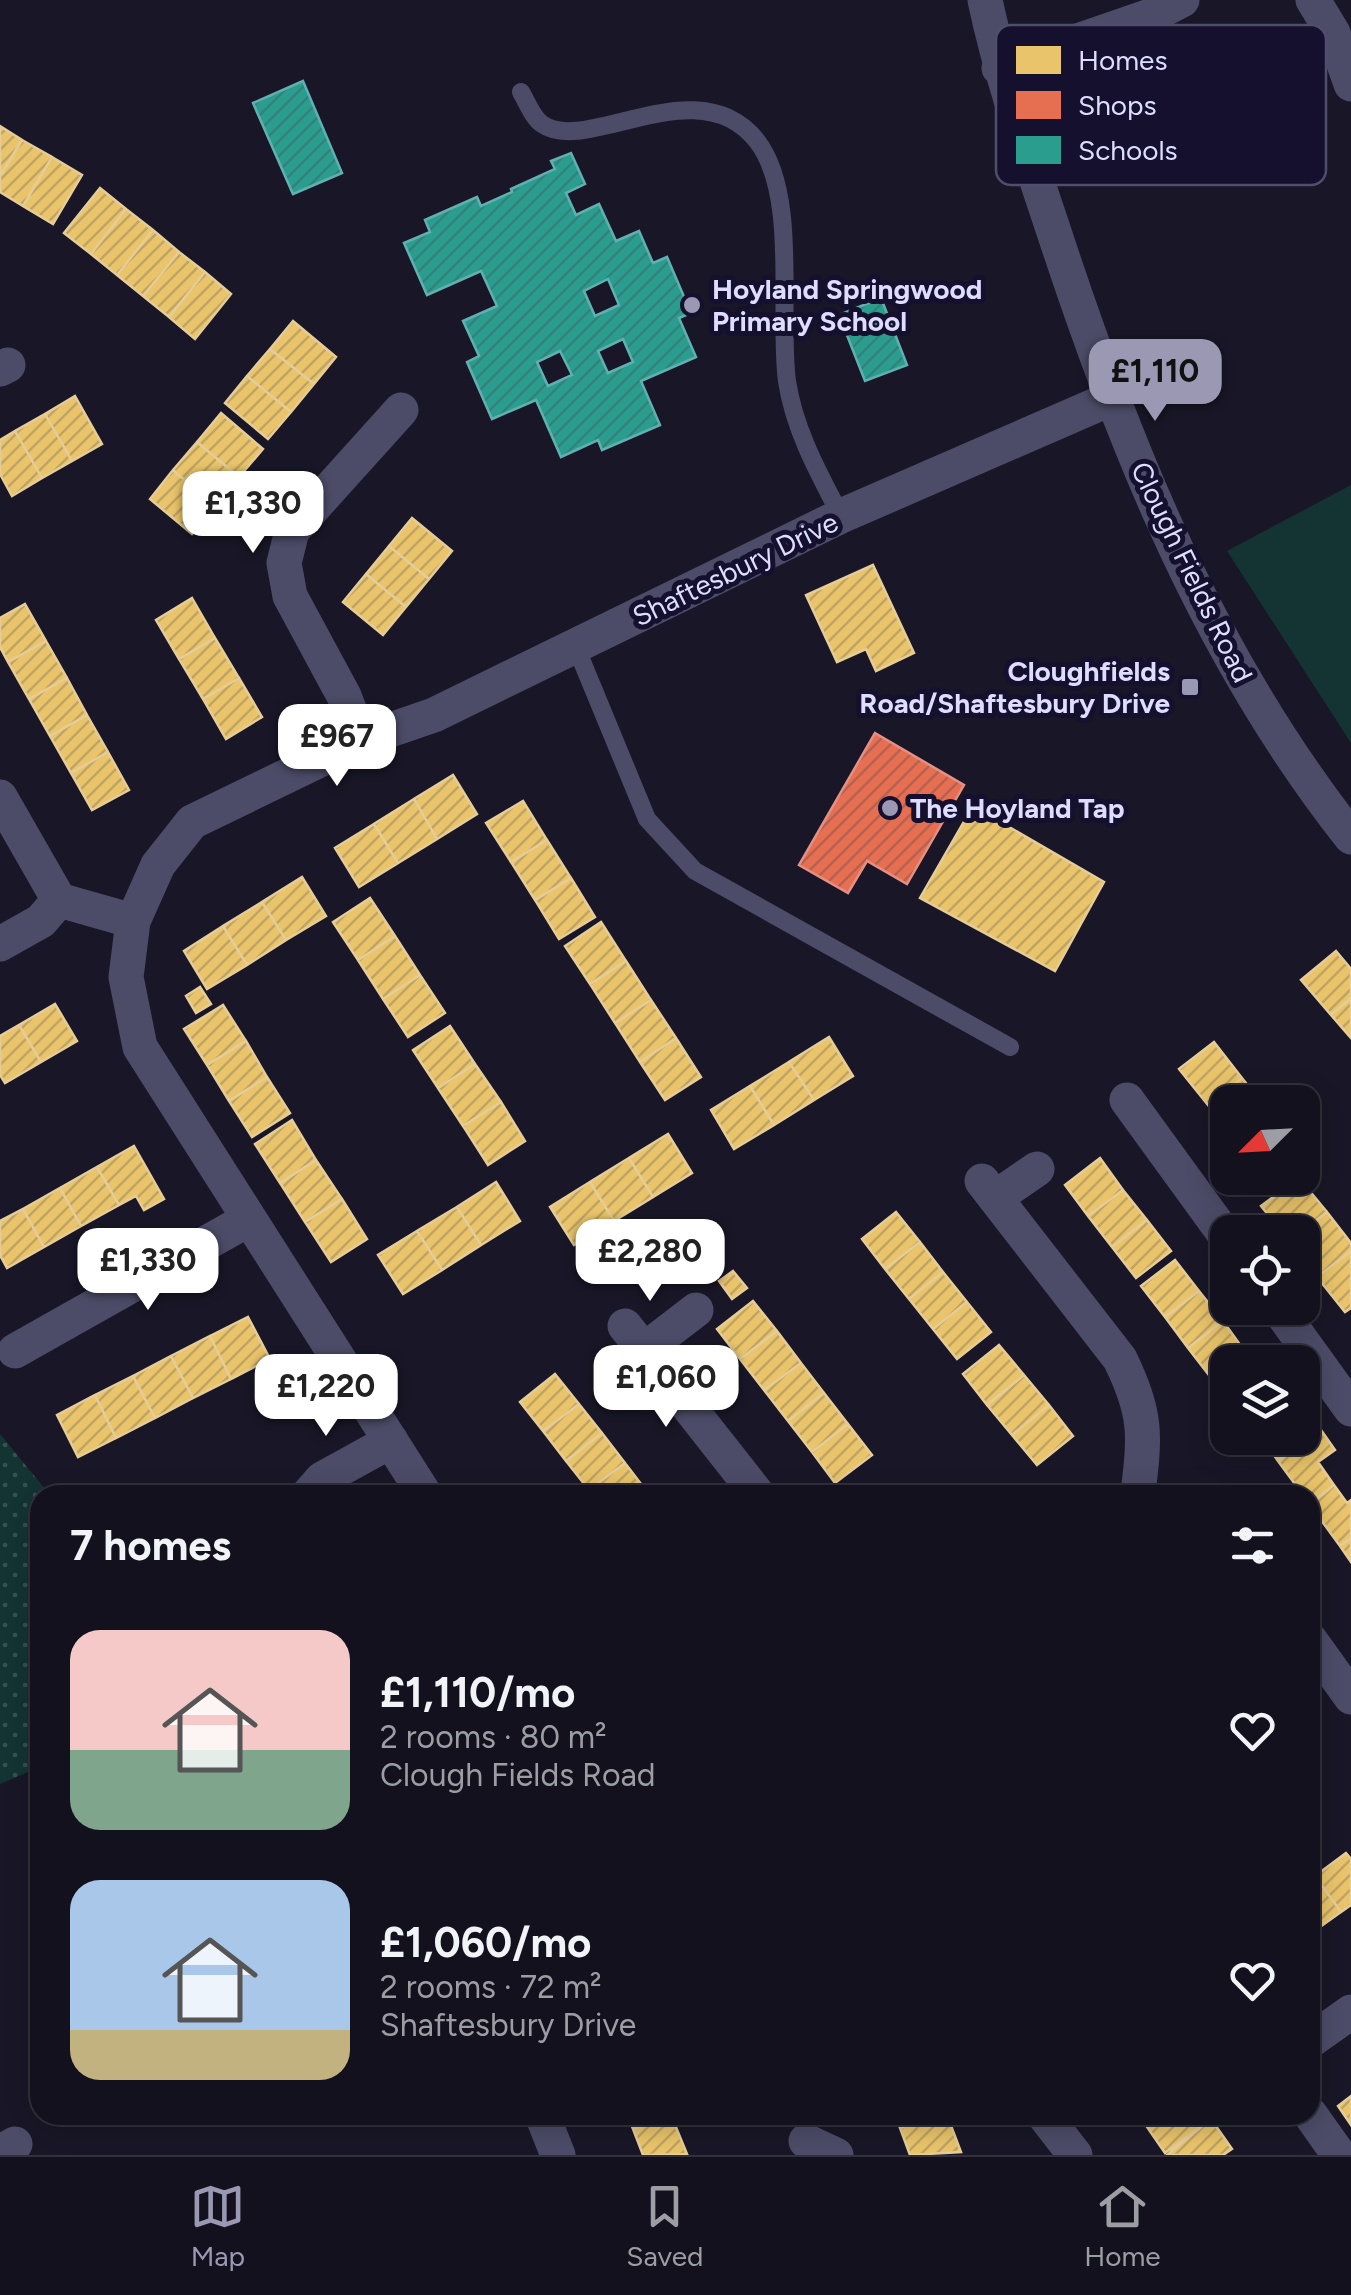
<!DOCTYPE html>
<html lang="en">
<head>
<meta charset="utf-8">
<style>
	:root { --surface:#13111d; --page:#1c1a26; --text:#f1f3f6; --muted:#9d9da4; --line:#32313b; --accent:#9a98b3 }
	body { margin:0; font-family:Figtree,sans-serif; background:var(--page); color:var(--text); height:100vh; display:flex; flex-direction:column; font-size:38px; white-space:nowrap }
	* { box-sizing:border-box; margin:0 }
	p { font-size:32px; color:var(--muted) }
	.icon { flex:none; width:55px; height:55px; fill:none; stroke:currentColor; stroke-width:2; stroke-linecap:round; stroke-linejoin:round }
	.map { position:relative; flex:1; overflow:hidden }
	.sheet { position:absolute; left:30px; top:1485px; width:1290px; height:640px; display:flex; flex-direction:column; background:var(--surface); border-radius:30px; box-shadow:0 5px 25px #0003,0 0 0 2px var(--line) }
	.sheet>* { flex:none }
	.needle { width:65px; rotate:246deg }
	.fabs { position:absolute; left:1210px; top:1085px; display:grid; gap:20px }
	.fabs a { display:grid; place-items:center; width:110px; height:110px; border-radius:20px; background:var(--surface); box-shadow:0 5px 25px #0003,0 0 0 2px var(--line); font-size:50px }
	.price { position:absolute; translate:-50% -85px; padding:0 22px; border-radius:20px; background:#fff; color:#222; font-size:32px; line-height:65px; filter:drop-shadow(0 2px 5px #0008) }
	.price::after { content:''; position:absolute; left:50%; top:60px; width:30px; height:22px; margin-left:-15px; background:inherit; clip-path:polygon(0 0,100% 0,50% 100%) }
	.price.active { background:var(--accent); color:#111 }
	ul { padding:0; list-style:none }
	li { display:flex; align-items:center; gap:30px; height:250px; padding:0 40px }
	li span { display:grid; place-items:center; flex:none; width:280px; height:200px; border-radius:30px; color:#555 }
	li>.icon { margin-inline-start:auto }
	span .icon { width:120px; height:120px; fill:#fffc; stroke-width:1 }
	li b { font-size:42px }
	h2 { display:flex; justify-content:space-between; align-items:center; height:120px; padding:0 40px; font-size:42px }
	.tabs { display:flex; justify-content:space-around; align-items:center; height:140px; border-top:2px solid var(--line); background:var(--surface); font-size:28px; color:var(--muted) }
	.tabs a { display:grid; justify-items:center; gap:5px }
	.tabs .active { color:var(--accent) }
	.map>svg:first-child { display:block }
	.grass { fill:#133433 }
	.garden { fill:url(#garden-dots) }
	.homes { fill:url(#homes-hatch); stroke:#e6cc97; stroke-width:2.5 }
	.shops { fill:url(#shops-hatch); stroke:#e59085; stroke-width:2.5 }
	.schools { fill:url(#schools-hatch); stroke:#60b0b1; stroke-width:2.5; fill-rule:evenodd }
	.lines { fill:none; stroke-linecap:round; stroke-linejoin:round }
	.lane { stroke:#4c4c68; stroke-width:18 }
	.street { stroke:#4c4c68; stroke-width:35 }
	.poi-dot { fill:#9a98b3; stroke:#14102e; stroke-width:4 }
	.labels { text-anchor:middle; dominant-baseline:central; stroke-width:10; stroke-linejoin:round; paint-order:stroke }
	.poi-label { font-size:28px; font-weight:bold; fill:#dfddff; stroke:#14102e; text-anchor:start }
	.street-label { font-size:28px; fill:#dfddff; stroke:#14102e }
	.key { fill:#14102e; stroke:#514e6d; stroke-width:2.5 }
	.key-label { font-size:28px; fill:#dfddff }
</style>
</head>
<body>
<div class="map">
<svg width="1351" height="2155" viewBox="0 0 1351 2155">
	<defs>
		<pattern id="garden-dots" width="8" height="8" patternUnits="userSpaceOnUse" patternTransform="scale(2.5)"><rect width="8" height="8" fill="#133433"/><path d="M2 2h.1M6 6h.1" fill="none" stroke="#355152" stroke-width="1.8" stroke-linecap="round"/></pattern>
		<pattern id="homes-hatch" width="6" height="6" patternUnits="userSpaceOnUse" patternTransform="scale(2.5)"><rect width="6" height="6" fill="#e9c46a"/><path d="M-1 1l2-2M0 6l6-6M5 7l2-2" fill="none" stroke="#c0a462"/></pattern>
		<pattern id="shops-hatch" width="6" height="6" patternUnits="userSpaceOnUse" patternTransform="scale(2.5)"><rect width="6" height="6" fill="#e76f51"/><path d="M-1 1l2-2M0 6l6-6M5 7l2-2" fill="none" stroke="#b66250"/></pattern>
		<pattern id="schools-hatch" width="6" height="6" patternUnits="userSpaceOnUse" patternTransform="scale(2.5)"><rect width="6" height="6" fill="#2a9d8f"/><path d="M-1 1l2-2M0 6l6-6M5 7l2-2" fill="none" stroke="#32827b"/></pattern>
	</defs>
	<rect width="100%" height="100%" fill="#191727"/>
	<path class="grass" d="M1351,485V743L1227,551Z"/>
	<path class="garden" d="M0,1434L50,1495H40V1767L0,1784Z"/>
	<path class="homes" d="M0,126L22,140L0,176Z
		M22,140L52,157L23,206L0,192V176Z
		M52,157L82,175L53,224L23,206Z
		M100,188L126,209L91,254L64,233Z
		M126,209L153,230L117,275L91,254Z
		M153,230L179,252L143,296L117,275Z
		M179,252L205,272L169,317L143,296Z
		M205,272L231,294L195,339L169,317Z
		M293,321L336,357L314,384L270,349Z
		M270,349L314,384L291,412L247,376Z
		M247,376L291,412L268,439L225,403Z
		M75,396L102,444L72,461L45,414Z
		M221,413L263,449L239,477L197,442Z
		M45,414L72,461L42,478L15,431Z
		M15,431L42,478L12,496L0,474V440Z
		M197,442L239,477L215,506L173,470Z
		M173,470L215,506L192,534L150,499Z
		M412,518L452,551L429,579L389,546Z
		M389,546L429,579L406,607L366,574Z
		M873,565L914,653L876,671L866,649L837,662L806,595Z
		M366,574L406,607L383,635L343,602Z
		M192,598L215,638L179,659L156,620Z
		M25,604L46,641L8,662L0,647V618Z
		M215,638L239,678L203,699L179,659Z
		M46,641L67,678L29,699L8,662Z
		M67,678L87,715L50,736L29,699Z
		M239,678L262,717L226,739L203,699Z
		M87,715L108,752L71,773L50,736Z
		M108,752L129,790L92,810L71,773Z
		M453,775L477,814L437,839L414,799Z
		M414,799L437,839L398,863L374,824Z
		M523,801L547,840L511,862L486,823Z
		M973,806L1104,882L1055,971L920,898Z
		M374,824L398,863L359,887L335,848Z
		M547,840L571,878L535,900L511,862Z
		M302,877L326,916L286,940L262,902Z
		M571,878L595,917L559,939L535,900Z
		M370,898L395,936L358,960L333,922Z
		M262,902L286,940L247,965L223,926Z
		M601,922L626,961L590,984L565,946Z
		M223,926L247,965L207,989L184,951Z
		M395,936L420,975L383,999L358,960Z
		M1336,951L1351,969V998L1331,1015L1301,980Z
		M626,961L651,1000L615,1023L590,984Z
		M420,975L445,1013L408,1037L383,999Z
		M200,987L211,1004L196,1013L186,996Z
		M1351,998V1038L1331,1015Z
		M651,1000L676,1038L640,1062L615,1023Z
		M55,1004L77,1041L41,1062L19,1025Z
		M223,1005L246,1041L207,1065L184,1029Z
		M19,1025L41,1062L5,1083L0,1075V1036Z
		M450,1026L475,1064L438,1088L413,1050Z
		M829,1037L853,1076L814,1100L789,1062Z
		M676,1038L701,1077L665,1100L640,1062Z
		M246,1041L267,1077L229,1101L207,1065Z
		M1214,1042L1242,1078L1208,1105L1179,1069Z
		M789,1062L814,1100L774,1125L750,1086Z
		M475,1064L501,1102L463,1126L438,1088Z
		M267,1077L290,1113L252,1137L229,1101Z
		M1242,1078L1261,1102H1228V1131L1208,1105Z
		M750,1086L774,1125L734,1149L711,1110Z
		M501,1102L525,1141L488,1165L463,1126Z
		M292,1120L316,1160L280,1183L255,1144Z
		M668,1134L692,1173L653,1197L629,1158Z
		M134,1146L164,1199L144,1210L136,1196L119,1205L97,1167Z
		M629,1158L653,1197L614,1221L590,1182Z
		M1100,1158L1123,1190L1088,1216L1065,1185Z
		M316,1160L342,1199L305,1222L280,1183Z
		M97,1167L119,1205L81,1226L60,1188Z
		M1299,1178L1327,1212L1301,1232H1282L1261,1206Z
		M496,1182L520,1221L481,1245L457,1207Z
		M590,1182L614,1221L574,1245L550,1207Z
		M60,1188L81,1226L44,1247L23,1209Z
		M1123,1190L1147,1220L1112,1247L1088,1216Z
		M342,1199L367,1239L331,1262L305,1222Z
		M457,1207L481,1245L442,1270L417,1231Z
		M23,1209L44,1247L7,1268L0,1255V1221Z
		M896,1212L920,1242L885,1269L862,1239Z
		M1327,1212L1351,1243V1251L1317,1277L1302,1259L1301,1232Z
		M1147,1220L1171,1251L1136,1278L1112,1247Z
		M417,1231L442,1270L403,1294L378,1255Z
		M920,1242L943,1272L909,1299L885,1269Z
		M1351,1251V1308L1345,1312L1317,1277Z
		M1175,1260L1199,1291L1165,1317L1141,1286Z
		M733,1271L747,1288L732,1299L719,1281Z
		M943,1272L967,1302L933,1329L909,1299Z
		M1199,1291L1223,1321L1188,1348L1165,1317Z
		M753,1301L777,1331L740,1359L717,1329Z
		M967,1302L991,1332L957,1359L933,1329Z
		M248,1317L270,1359L231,1379L210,1336Z
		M1223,1321L1246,1353L1228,1362L1212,1379L1188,1348Z
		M777,1331L801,1363L764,1390L740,1359Z
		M210,1336L231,1379L193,1398L171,1356Z
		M999,1345L1024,1375L987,1405L963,1374Z
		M171,1356L193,1398L155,1418L133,1376Z
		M801,1363L824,1393L788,1421L764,1390Z
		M555,1374L579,1404L543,1431L520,1402Z
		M1024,1375L1049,1405L1012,1435L987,1405Z
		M133,1376L155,1418L116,1438L95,1395Z
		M824,1393L848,1424L812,1452L788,1421Z
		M95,1395L116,1438L78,1457L57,1415Z
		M579,1404L602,1433L566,1461L543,1431Z
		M1049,1405L1073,1436L1037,1465L1012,1435Z
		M1302,1405L1321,1430L1278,1461L1262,1438H1302Z
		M848,1424L872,1455L835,1483L812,1452Z
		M1321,1430L1335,1450L1318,1462L1334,1485L1310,1503V1495H1303L1278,1461Z
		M602,1433L625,1463L589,1490L566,1461Z
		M625,1463L648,1493L593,1495L589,1490Z
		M1334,1485L1347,1503L1351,1500V1538L1340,1546L1310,1505Z
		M1351,1538V1562L1340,1546Z
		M1346,1853L1351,1859V1905L1341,1912L1315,1876Z
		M1315,1876L1341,1912L1310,1934V1879Z
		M1351,2096V2125L1338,2106Z
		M627,2115H668L633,2129Z
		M671,2115L687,2154L643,2155L633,2129Z
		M895,2115H934L900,2128Z
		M934,2115H947L961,2152L910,2155L900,2128Z
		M1157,2115H1208L1211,2119L1165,2153L1145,2124Z
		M1211,2119L1232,2149L1223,2155H1167Z"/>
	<path class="shops" d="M875,733L964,785L907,884L867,861L848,893L799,865Z"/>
	<path class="schools" d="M303,81L342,173L293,194L253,103Z
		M571,153L585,184L566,193L576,215L599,204L616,241L639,231L653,263L667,257L691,313L679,318L696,357L641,381L660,425L602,450L598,440L561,457L536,400L492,419L467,362L479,356L463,321L497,306L481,271L427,295L404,243L430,232L425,220L477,197L481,206L512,192L511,189L555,169L551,161ZM608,279L619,305L595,316L584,291ZM623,339L633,362L608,373L598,351ZM560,351L572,375L548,386L537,362Z
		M881,298L907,365L865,381L839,315Z"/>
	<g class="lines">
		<path class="lane" d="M521,92C527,102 533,118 542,124C586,156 698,66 757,141C799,195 778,315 787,381C794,429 819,474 841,516
			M576,647L647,819L695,871L1010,1047"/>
		<path class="street" d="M985,0C1003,85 1032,165 1059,247C1129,458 1212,661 1351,837
			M1313,0L1333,33L1351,84
			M999,68L1153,15L1182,0
			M0,369L8,365
			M361,740L344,696L290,596L284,563L292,531L401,410
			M0,797L59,900L133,921
			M0,944L41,921L59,900
			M1127,1100L1228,1239
			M982,1181L1120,1359C1147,1414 1145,1435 1138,1493
			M995,1198L1037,1169
			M1278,1308L1351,1409
			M625,1326L758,1495
			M644,1350L696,1310
			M15,1351L249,1219
			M308,1495L322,1479L391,1441
			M425,1495L140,1047L126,977L133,921L158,865L192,822L361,740L434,715L841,516L1110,399
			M1310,1640L1351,1697
			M1310,2041L1351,2012
			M1310,2114L1339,2155
			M542,2115L558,2155
			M1044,2115L1075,2155
			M806,2141L836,2155
			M0,2152L15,2144"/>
	</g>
	<g class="poi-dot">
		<circle cx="692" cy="305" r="10"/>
		<rect x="1180" y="677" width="20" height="20" rx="5"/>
		<circle cx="890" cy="808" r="10"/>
	</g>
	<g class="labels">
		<g class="poi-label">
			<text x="712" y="289">Hoyland Springwood<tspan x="712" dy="32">Primary School</tspan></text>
			<text x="1170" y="671" text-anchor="end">Cloughfields<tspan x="1170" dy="32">Road/Shaftesbury Drive</tspan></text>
			<text x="910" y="808">The Hoyland Tap</text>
		</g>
		<g class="street-label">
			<text transform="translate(735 569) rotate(-26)">Shaftesbury Drive</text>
			<text transform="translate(1192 572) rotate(64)">Clough Fields Road</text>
		</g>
	</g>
	<rect x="996" y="25" width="330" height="160" rx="15" class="key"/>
	<rect x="1016" y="46" width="45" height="28" fill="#e9c46a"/>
	<rect x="1016" y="91" width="45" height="28" fill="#e76f51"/>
	<rect x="1016" y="136" width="45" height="28" fill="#2a9d8f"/>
	<g class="key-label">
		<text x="1078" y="70">Homes</text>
		<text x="1078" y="115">Shops</text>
		<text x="1078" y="160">Schools</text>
	</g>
</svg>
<div class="fabs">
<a><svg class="needle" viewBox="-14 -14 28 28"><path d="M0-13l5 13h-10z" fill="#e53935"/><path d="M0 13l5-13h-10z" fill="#9d9da4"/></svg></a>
<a><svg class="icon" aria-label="locate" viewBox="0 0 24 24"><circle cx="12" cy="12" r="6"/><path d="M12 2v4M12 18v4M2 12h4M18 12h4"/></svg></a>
<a><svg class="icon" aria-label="layers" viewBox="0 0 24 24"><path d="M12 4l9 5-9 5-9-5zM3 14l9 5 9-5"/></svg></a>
</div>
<b class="price active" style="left:1155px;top:424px">£1,110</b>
<b class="price" style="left:253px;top:556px">£1,330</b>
<b class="price" style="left:337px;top:789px">£967</b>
<b class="price" style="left:650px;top:1304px">£2,280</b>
<b class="price" style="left:148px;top:1313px">£1,330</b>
<b class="price" style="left:666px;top:1430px">£1,060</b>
<b class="price" style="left:326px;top:1439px">£1,220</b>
<section class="sheet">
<h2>7 homes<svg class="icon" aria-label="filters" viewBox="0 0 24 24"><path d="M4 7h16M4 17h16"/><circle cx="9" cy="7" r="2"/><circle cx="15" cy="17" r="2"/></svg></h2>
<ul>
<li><span style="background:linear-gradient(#f6c9c9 60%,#7fa58c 0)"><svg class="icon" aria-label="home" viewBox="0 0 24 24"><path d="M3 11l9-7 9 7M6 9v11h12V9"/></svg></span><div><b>£1,110/mo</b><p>2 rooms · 80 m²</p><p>Clough Fields Road</p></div><svg class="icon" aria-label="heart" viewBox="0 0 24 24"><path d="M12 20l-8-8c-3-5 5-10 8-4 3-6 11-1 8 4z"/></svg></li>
<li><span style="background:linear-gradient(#a9c7e8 75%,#c2b280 0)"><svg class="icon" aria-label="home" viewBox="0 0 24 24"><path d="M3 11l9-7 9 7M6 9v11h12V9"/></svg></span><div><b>£1,060/mo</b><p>2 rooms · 72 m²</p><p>Shaftesbury Drive</p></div><svg class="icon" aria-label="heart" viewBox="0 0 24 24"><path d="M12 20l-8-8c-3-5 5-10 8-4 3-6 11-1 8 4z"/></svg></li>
</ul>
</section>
</div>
<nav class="tabs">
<a class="active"><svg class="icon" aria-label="map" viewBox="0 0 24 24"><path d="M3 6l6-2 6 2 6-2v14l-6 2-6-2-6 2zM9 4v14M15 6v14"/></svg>Map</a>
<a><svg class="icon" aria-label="saved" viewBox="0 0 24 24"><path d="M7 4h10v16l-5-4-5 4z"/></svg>Saved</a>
<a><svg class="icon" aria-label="home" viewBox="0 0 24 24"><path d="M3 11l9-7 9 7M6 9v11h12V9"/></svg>Home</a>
</nav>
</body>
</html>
